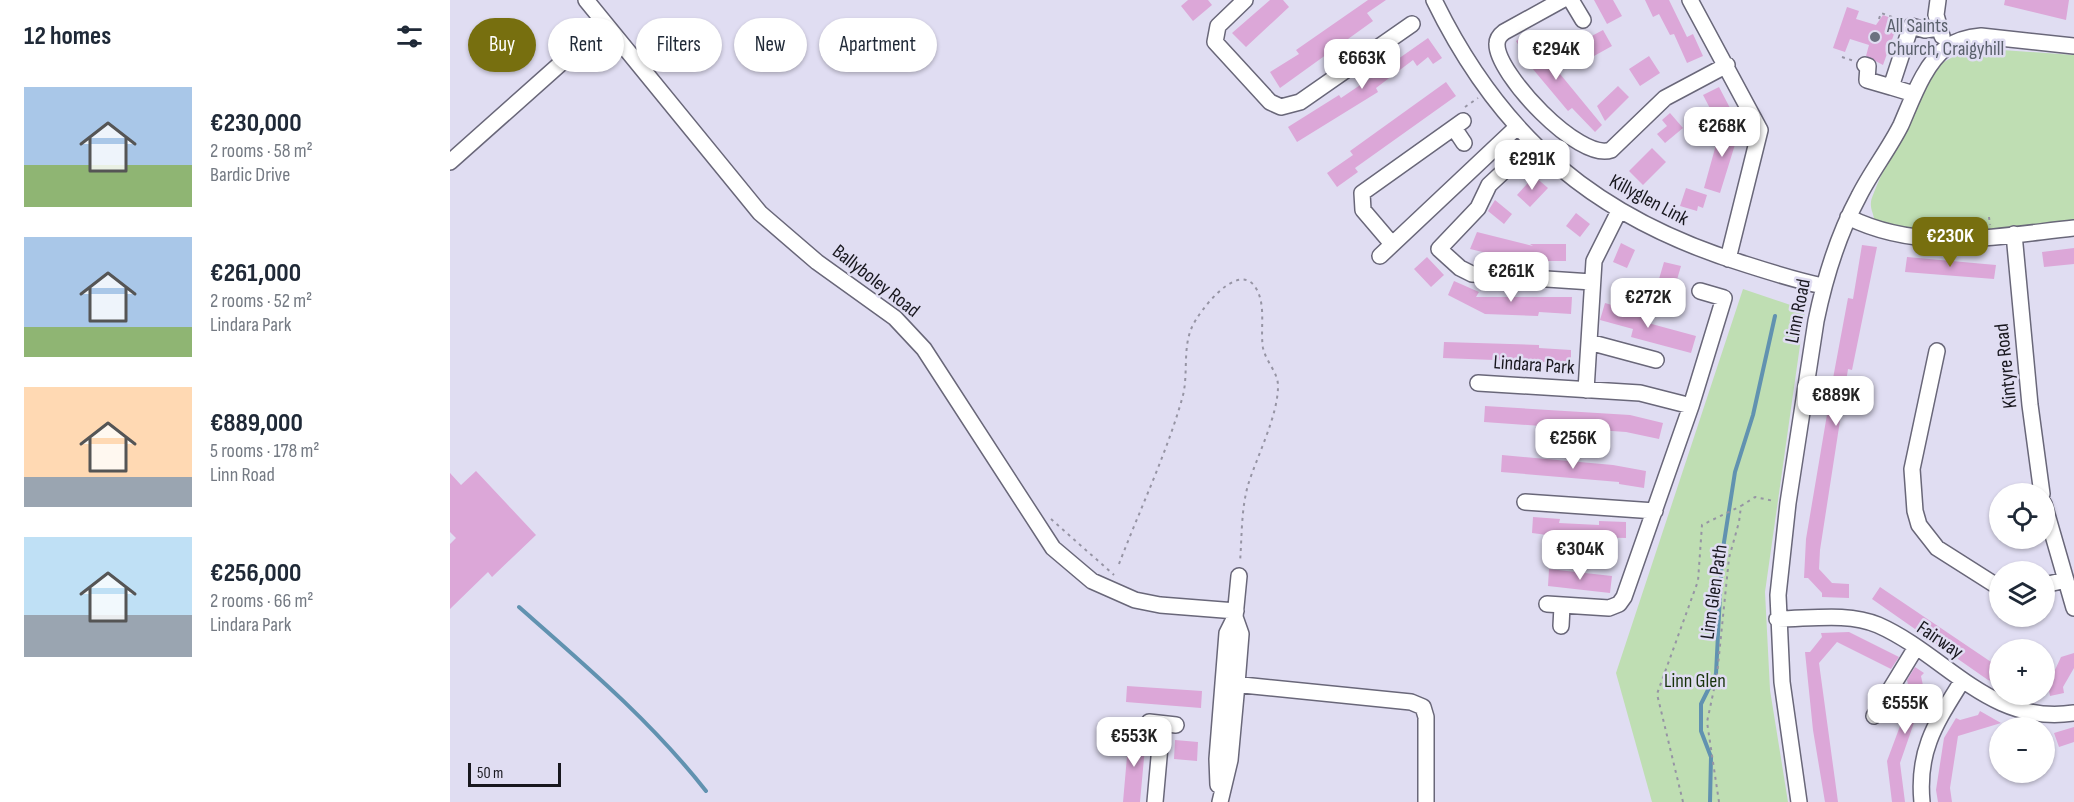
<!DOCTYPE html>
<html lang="en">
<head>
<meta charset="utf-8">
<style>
	:root { --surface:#fff; --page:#f6f6f7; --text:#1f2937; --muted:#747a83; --accent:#776f0f }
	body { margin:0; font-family:"Sofia Sans Condensed",sans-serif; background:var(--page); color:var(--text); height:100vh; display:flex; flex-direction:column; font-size:22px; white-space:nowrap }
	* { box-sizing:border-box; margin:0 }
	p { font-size:20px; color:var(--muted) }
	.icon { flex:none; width:33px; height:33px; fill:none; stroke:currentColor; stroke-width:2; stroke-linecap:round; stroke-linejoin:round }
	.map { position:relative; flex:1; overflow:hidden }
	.side { display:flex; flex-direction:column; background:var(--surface); width:450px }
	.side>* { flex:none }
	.hud { position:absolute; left:18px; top:18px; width:570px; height:54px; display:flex; gap:12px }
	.fabs { position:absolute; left:1539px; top:483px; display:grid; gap:12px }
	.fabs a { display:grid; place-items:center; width:66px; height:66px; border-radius:50%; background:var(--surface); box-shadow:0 2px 4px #0004; font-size:30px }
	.scale { position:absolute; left:18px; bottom:15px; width:93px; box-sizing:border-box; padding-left:6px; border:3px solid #18171e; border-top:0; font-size:16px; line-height:21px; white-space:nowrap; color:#18171e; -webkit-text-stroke:4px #e0ddf2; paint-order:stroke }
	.price { position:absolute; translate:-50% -51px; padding:0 14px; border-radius:12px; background:#fff; color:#222; font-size:20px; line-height:39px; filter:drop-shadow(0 2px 3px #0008) }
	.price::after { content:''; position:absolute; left:50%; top:36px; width:18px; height:14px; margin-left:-9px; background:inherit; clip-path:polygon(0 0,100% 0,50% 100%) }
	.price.active { background:var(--accent); color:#fff }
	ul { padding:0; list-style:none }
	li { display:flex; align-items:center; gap:18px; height:150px; padding:0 24px }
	li span { display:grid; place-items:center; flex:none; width:168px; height:120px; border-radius:0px; color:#555 }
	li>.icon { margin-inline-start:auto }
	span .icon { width:72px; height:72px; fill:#fffc; stroke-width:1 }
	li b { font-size:26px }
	h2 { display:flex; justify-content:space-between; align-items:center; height:72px; padding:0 24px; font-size:26px }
	.chip { padding:0 21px; border-radius:27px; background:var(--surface); box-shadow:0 2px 4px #0004; font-size:21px; line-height:54px }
	.chip.active { background:var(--accent); color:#fff }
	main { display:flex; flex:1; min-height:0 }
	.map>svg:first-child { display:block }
	.green { fill:#bfdeb3 }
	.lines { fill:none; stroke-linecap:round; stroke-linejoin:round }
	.stream { stroke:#6192b0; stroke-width:4 }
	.building { fill:#dca7d8 }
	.minor-casing { stroke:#696779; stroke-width:18 }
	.path { stroke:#9694a4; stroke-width:2; stroke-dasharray:3 4.5; stroke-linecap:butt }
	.minor { stroke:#fff; stroke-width:15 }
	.worship-dot { fill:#6b7280; stroke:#e0ddf2; stroke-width:2 }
	.labels { text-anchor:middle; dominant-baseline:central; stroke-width:5; stroke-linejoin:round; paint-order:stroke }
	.worship-label { font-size:20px; fill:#5b616d; stroke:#e0ddf2; text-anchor:start }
	.street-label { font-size:20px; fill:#18171e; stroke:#e0ddf2 }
	.park-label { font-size:20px; fill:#19340c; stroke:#e0ddf2 }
</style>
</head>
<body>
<main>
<section class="side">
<h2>12 homes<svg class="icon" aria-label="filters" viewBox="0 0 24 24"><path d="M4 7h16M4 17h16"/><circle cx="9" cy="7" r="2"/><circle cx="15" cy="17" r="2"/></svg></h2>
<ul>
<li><span style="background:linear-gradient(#a9c7e8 65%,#8fb573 0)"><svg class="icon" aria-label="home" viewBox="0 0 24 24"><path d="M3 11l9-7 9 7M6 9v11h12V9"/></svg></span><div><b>€230,000</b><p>2 rooms · 58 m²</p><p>Bardic Drive</p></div></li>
<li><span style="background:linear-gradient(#a9c7e8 75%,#8fb573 0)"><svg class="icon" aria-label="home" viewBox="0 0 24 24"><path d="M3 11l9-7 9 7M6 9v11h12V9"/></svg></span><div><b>€261,000</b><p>2 rooms · 52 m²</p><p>Lindara Park</p></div></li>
<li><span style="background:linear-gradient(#ffd9b3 75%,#9aa5b1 0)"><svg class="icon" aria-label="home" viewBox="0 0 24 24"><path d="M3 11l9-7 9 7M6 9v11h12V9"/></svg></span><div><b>€889,000</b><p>5 rooms · 178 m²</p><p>Linn Road</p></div></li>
<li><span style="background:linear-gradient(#bfe0f5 65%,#9aa5b1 0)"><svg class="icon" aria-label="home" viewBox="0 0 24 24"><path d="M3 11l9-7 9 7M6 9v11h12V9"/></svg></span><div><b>€256,000</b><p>2 rooms · 66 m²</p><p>Lindara Park</p></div></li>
</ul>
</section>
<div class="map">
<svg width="1624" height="802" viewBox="0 0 1624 802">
	<rect width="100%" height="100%" fill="#e0ddf2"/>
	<path class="green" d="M1523,48L1624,55V224L1501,235L1461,232L1424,220C1424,214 1420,209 1421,202C1425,184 1478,76 1490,65C1500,57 1512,53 1523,48Z
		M1293,289L1355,310L1315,592L1320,690L1338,802H1202L1166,673Z"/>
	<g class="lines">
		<path class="stream" d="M69,607C135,665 202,722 256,791
			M1260,802L1261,757L1251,731V704L1266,674L1272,555L1285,472L1303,415L1325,316"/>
	</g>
	<path class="building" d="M738,0H758L762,5L743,21L731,6Z
		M820,0H833L839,7L796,47L782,33Z
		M918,0H936L917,13L923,21L830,88L820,72L849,54L846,50Z
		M1144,0H1163L1172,16L1157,24Z
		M1195,0H1219L1237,37L1243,34L1253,56L1237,63L1224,34L1220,35L1209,14L1203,17Z
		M1555,0H1619L1616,20L1554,5Z
		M1397,7L1409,11L1406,19L1426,25L1433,15L1446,20L1441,32L1444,34L1433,65L1416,56L1419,45L1400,39L1395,52L1383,48Z
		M1153,30L1162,46L1126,66L1117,49Z
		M1080,32L1092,52L1152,125L1145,132L1122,108L1118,111L1082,68L1066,41Z
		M978,38L992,58L983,64L978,57L967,66L963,60L926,88L928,92L847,142L838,127L889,95L891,98L928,73L924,68L944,53L948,59Z
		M1199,56L1210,73L1190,86L1179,69Z
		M996,82L1006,96L905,168L908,172L887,187L877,173L903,155L900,151Z
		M1168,86L1179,97L1155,121L1147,106Z
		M1269,87L1280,108L1264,116L1253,95Z
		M1220,113L1233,128L1215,143L1207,134L1217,126L1212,120Z
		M1286,124L1287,138L1270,193L1254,188L1269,134L1268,126Z
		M1202,148L1216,162L1193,185L1179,171Z
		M1084,176L1098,188L1080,207L1067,195Z
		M1236,188L1257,195L1253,208L1248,206L1247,211L1230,206Z
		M1045,200L1062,214L1054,224L1038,211Z
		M1126,213L1140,224L1130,237L1116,226Z
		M1027,232L1083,246L1080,244H1116V261H1090V257L1041,254L1020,249Z
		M1171,243L1185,250L1177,268L1163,262Z
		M1412,245L1427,247L1402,370L1398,369L1370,550L1369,569L1382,583L1399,584V598L1372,597V593L1358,578H1354L1356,539L1384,373L1398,298L1403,299Z
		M1624,248V264L1594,267L1592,252Z
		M977,257L994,275L981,287L964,269Z
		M1457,257L1546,265L1544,279L1455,272Z
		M1214,262L1231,266L1226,283L1209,279Z
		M1004,281L1029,292L1026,297H1122L1121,314L1089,312L1088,316L1035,314L998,295Z
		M1155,303L1199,316L1198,323L1246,336L1241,353L1181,337L1183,329L1150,320Z
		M994,342L1089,345V348L1121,350V366L1095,365V362L993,358Z
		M1035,406L1180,415L1213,423L1209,439L1176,432L1034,422Z
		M1052,455L1163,465L1196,471L1194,488L1169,484V482L1051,472Z
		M26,471L86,535L42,577L38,572L0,609V544L6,538L0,532V473L11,485Z
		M1083,517L1110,519L1109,523L1149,525V521L1176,522V538L1142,537V541L1082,533Z
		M1099,569L1162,576L1160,593L1098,586Z
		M1430,587L1550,668V684L1538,680L1422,599Z
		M1399,632L1449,657L1441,669L1387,642L1369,663L1388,802H1375L1363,730L1355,652H1360L1372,637L1371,633Z
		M1624,653V668L1613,687L1614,693L1600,696L1598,685L1611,657Z
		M1465,667L1474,673L1471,676L1475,695L1479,698L1467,714L1450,763L1455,802H1442L1437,761L1456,710L1464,712L1457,680Z
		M677,686L752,691L751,708L676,702Z
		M1530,711L1551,723L1508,736L1500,788L1502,802H1488L1486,790L1494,738L1506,718L1510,720L1528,715Z
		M1624,727V742L1609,747L1604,733Z
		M679,734L696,736L690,802H673Z
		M725,740L748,742L747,761L724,759Z"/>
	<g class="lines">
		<defs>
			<path id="minor" d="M136,0L310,213L367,262L445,318L474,349L603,548L642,581L685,600L710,605L786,611
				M795,0L768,26L765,42L820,102L831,107L850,102L962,24
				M984,0C1052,140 1149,220 1298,265C1323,273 1348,281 1373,286
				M1112,0L1054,32C1050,35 1047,38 1047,44C1046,73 1129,162 1161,150L1215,98L1277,65
				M1121,0L1133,20
				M1240,0L1310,130L1278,259
				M1488,0L1486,15L1492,36
				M1415,65L1418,66L1417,80L1441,87
				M1464,94L1441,87L1461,26L1475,30L1489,28
				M1004,128L1014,143
				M0,162L155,24
				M1054,171L1039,185L1028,208L989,249L1010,268L1022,274L1142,282
				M1398,217C1470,253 1548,236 1624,228
				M1564,234L1580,405L1592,494
				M942,244L913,210L912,193L1013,121
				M930,256L1067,127
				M1139,342L1206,360
				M1487,351L1462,469L1465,511L1469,525L1487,548L1550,588
				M1028,383L1190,393L1241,406
				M1136,390L1144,261L1169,211
				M1075,502L1205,511
				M1594,504L1624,608
				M1594,585L1616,580
				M1097,604L1159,608L1169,604L1174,597L1241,406L1274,298L1250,291
				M1327,619C1359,619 1398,612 1428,625C1496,655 1540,726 1624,713
				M1111,626L1112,606
				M773,683L961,702L973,707L976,717V802
				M1424,716L1465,649
				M699,722L726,725
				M768,785L767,759L777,633L785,617
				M705,802L712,724
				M770,802L780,760L787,684L791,634L785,617L789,576
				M1349,802L1332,682L1328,595L1338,503L1366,321C1375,277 1388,235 1409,196C1421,172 1439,149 1451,125C1462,100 1474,64 1497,47C1507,40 1520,37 1531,36L1624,46
				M1472,802C1467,750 1486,723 1512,681"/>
		</defs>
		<use href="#minor" class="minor-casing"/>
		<path class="path" d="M1429,19L1431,13L1451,20
			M1392,57L1404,61
			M1015,107L1028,98
			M1539,217L1540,225
			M601,519L664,575
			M669,564C690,509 716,455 732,399C739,376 732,349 742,327C749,311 790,257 807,290C816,307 810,330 813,348C816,362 828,372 828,386C828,416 807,456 798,485C791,510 792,537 790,562
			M1233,802L1207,694L1248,581L1252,525L1291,506
			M1269,802L1257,722L1267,675L1279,558L1289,522L1291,506L1305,497L1324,501"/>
		<use href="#minor" class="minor"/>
	</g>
	<circle class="worship-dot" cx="1425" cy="37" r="6"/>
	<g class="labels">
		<g class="worship-label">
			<text x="1437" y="26">All Saints<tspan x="1437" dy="23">Church, Craigyhill</tspan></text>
		</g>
		<g class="street-label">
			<text transform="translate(1199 200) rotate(28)">Killyglen Link</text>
			<text transform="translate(426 281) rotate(38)">Ballyboley Road</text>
			<text transform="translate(1348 311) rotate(-79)">Linn Road</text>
			<text transform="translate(1084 365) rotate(4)">Lindara Park</text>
			<text transform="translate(1556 366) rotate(-96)">Kintyre Road</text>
			<text transform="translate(1264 592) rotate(-82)">Linn Glen Path</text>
			<text transform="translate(1490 640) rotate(34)">Fairway</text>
		</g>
		<g class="park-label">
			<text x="1245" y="681">Linn Glen</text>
		</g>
	</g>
</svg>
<div class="fabs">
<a><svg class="icon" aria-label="locate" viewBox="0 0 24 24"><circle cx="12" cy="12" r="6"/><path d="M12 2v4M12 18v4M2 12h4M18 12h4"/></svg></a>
<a><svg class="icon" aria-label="layers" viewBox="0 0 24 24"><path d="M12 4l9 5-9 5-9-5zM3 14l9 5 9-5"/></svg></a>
<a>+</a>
<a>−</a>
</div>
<div class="scale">50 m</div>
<b class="price" style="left:1106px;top:81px">€294K</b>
<b class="price" style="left:912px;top:90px">€663K</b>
<b class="price" style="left:1272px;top:158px">€268K</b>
<b class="price" style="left:1082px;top:191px">€291K</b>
<b class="price active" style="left:1500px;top:268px">€230K</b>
<b class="price" style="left:1061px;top:303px">€261K</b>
<b class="price" style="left:1198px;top:329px">€272K</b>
<b class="price" style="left:1386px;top:427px">€889K</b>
<b class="price" style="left:1123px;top:470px">€256K</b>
<b class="price" style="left:1130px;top:581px">€304K</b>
<b class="price" style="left:1455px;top:735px">€555K</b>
<b class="price" style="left:684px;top:768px">€553K</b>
<div class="hud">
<a class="chip active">Buy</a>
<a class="chip">Rent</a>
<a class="chip">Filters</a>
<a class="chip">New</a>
<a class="chip">Apartment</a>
</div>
</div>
</main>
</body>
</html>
